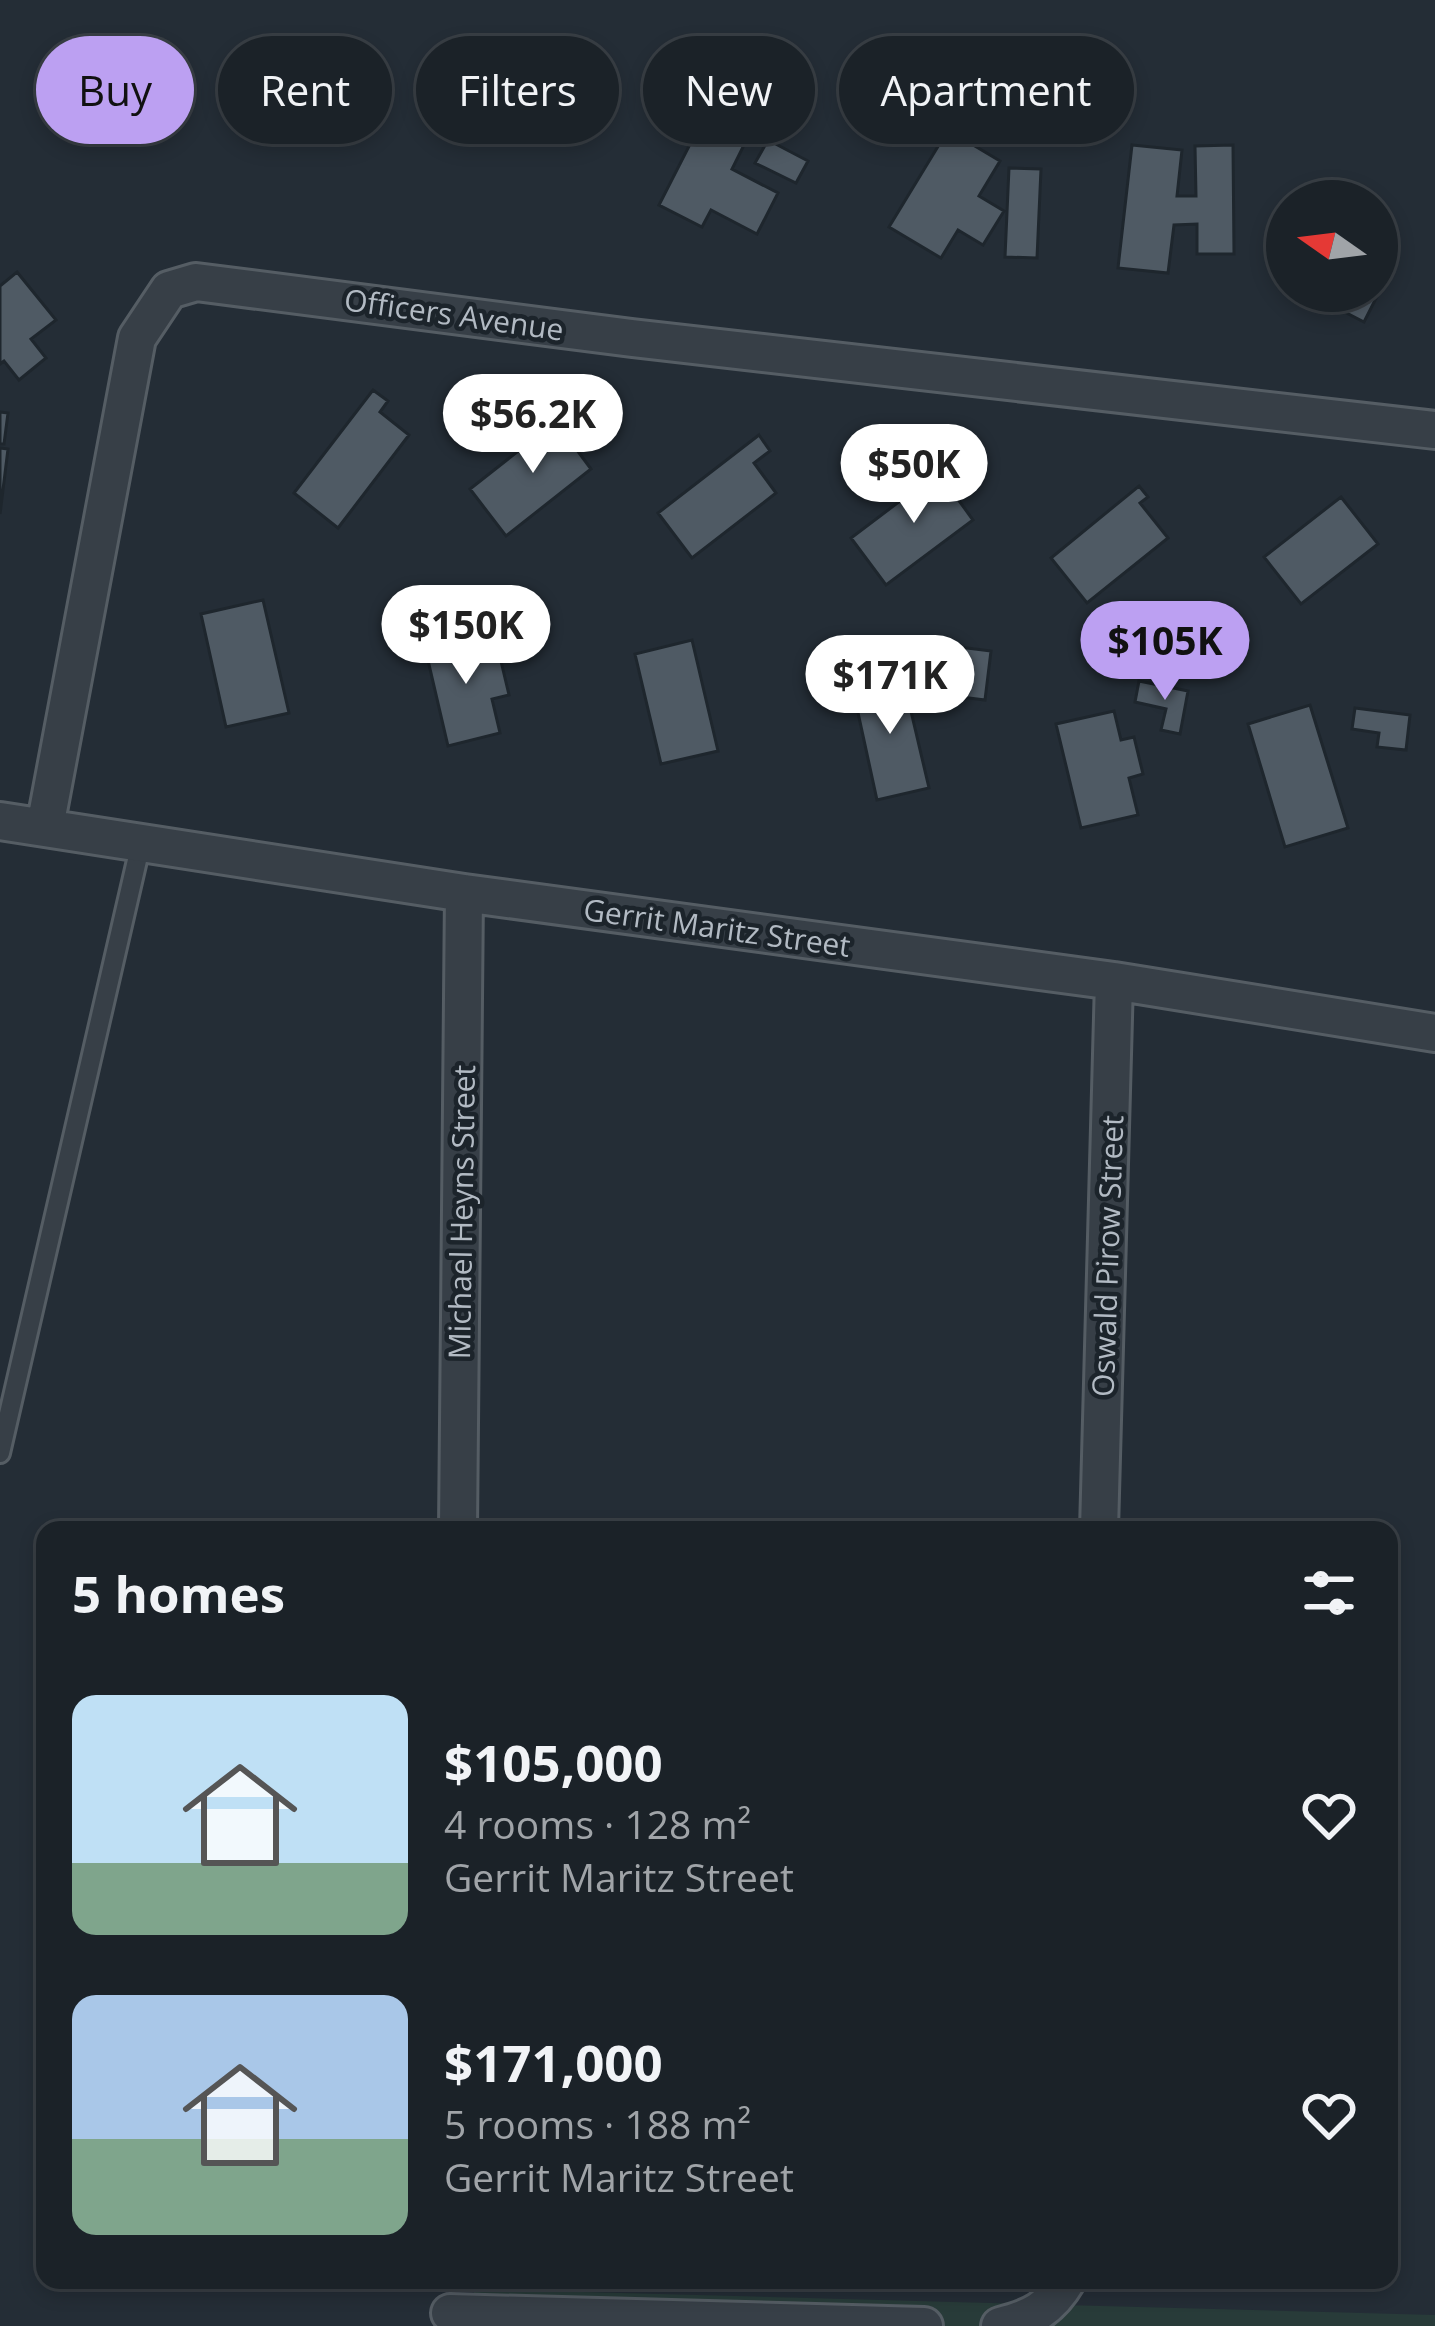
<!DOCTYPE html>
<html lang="en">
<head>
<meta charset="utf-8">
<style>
	:root { --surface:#1b2228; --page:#242a30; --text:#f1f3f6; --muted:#a0a4a8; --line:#393f45; --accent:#bca0f2 }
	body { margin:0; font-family:"Open Sans",sans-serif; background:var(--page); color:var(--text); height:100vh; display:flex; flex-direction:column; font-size:45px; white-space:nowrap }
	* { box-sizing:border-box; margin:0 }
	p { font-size:39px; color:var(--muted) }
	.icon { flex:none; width:66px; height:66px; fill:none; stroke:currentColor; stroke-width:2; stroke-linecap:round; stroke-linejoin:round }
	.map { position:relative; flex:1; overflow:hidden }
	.details { position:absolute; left:36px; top:1521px; width:1362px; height:768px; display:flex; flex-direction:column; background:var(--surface); border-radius:24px; box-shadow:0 6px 18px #0003,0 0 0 3px var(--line) }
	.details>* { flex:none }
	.banner { position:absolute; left:36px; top:36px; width:1365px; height:108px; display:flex; gap:24px }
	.needle { width:78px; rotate:284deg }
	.tools { position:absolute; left:1266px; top:180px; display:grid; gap:24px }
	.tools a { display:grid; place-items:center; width:132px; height:132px; border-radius:50%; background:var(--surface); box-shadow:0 6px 18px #0003,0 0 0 3px var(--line); font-size:60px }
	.price { position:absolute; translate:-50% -102px; padding:0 27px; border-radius:42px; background:#fff; color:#222; font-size:39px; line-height:78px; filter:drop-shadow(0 3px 6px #0008) }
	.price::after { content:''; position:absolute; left:50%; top:72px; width:36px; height:27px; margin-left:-18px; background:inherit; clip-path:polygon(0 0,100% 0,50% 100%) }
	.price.current { background:var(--accent); color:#111 }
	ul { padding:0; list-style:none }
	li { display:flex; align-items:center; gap:36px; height:300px; padding:0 36px }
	li span { display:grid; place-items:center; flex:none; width:336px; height:240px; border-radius:24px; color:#555 }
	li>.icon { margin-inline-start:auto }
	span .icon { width:144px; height:144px; fill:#fffc; stroke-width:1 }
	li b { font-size:51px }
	h2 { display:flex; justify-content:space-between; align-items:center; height:144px; padding:0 36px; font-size:51px }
	.pill { padding:0 42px; border-radius:54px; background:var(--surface); box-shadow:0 6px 18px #0003,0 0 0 3px var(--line); font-size:42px; line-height:108px }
	.pill.current { background:var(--accent); color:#111 }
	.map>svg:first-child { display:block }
	.green { fill:#283b39 }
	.building { fill:#4f5a64; stroke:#1e262d; stroke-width:3 }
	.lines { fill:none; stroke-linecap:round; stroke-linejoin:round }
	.service-casing { stroke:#555d64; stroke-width:24 }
	.minor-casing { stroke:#555d64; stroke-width:42 }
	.service { stroke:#373f47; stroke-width:18 }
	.minor { stroke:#373f47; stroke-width:36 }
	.labels { text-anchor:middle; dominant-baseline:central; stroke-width:9; stroke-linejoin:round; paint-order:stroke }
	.street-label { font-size:30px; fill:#b2bac3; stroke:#1c242b }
</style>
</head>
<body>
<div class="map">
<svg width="1435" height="2326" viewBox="0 0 1435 2326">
	<rect width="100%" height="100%" fill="#242d36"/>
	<path class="green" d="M474,2289L1435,2315V2326H473Z"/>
	<path class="building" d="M711,103L754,125L732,169L778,193L757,234L711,210L702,227L659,205Z
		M948,130L1000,161L979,196L1004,211L983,245L958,230L941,258L889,227Z
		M768,140L808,161L796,183L755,163Z
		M1132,145L1182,150L1177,196H1196L1195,146L1233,145L1234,254H1197V224L1174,225L1168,273L1118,268Z
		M1009,168L1041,169L1037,258L1005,257Z
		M1377,244L1398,255L1364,322L1312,295L1314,291H1377Z
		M17,272L56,320L31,339L46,358L19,380L4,361L0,364V286Z
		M373,390L388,401L380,412L409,435L338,528L294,493Z
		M569,411L581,427L568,438L591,469L506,536L470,489Z
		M0,412L8,413L4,444H0Z
		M759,435L770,451L754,463L776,493L692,558L658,513Z
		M0,448L8,449L0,514Z
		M953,461L964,476L949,487L973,520L886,585L851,538Z
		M1139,486L1148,497L1140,503L1168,538L1087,603L1051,558Z
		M1341,497L1378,544L1301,604L1264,557Z
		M263,600L289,713L226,727L201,614Z
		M1137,630L1181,636L1178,659L1134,653Z
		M476,631L483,661L500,657L509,695L492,699L500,733L448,746L424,643Z
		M692,640L718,751L661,764L635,654Z
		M959,647L991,651L985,700L953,696Z
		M902,673L929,788L877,800L852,685Z
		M1139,681L1188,691L1180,734L1161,730L1166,709L1135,702Z
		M1310,705L1348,828L1285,847L1248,724Z
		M1355,708L1410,715L1406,750L1377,747L1379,733L1352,729Z
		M1114,711L1121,740L1134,737L1143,774L1129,778L1138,815L1081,828L1056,724Z"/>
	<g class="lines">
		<defs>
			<path id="service" d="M0,1453L141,843"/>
			<path id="minor" d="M0,821L464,893L1114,981L1435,1033
				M45,827L137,338L169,290L196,282L632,338L1435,430
				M458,1530L464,893
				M1099,1530L1114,981
				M450,2313L924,2326
				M1000,2326C1032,2318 1050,2309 1067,2280"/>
		</defs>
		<use href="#service" class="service-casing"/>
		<use href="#minor" class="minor-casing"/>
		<use href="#service" class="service"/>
		<use href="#minor" class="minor"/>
	</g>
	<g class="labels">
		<g class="street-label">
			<text transform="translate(454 314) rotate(8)">Officers Avenue</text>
			<text transform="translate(717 927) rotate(8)">Gerrit Maritz Street</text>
			<text transform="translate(461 1212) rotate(-89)">Michael Heyns Street</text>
			<text transform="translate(1107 1256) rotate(-88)">Oswald Pirow Street</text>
		</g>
	</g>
</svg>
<div class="tools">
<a><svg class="needle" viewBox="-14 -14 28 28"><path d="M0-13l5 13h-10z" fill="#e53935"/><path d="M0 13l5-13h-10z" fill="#a0a4a8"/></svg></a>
</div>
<b class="price" style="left:533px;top:476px">$56.2K</b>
<b class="price" style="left:914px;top:526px">$50K</b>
<b class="price" style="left:466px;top:687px">$150K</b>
<b class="price current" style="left:1165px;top:703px">$105K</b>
<b class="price" style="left:890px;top:737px">$171K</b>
<div class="banner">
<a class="pill current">Buy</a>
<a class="pill">Rent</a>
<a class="pill">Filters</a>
<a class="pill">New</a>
<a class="pill">Apartment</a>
</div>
<section class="details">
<h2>5 homes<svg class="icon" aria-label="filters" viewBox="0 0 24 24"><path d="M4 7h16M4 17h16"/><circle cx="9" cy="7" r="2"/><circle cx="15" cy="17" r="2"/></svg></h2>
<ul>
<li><span style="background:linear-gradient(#bfe0f5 70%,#7fa58c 0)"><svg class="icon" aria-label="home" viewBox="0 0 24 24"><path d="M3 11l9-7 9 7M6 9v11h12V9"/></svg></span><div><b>$105,000</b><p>4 rooms · 128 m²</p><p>Gerrit Maritz Street</p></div><svg class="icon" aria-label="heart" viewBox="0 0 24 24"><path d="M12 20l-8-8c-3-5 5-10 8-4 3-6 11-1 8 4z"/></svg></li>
<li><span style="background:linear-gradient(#a9c7e8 60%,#7fa58c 0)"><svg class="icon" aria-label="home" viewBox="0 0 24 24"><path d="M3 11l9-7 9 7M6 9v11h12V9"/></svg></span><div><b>$171,000</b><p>5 rooms · 188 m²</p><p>Gerrit Maritz Street</p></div><svg class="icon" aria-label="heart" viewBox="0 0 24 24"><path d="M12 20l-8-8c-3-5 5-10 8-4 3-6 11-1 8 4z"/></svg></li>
</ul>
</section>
</div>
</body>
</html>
